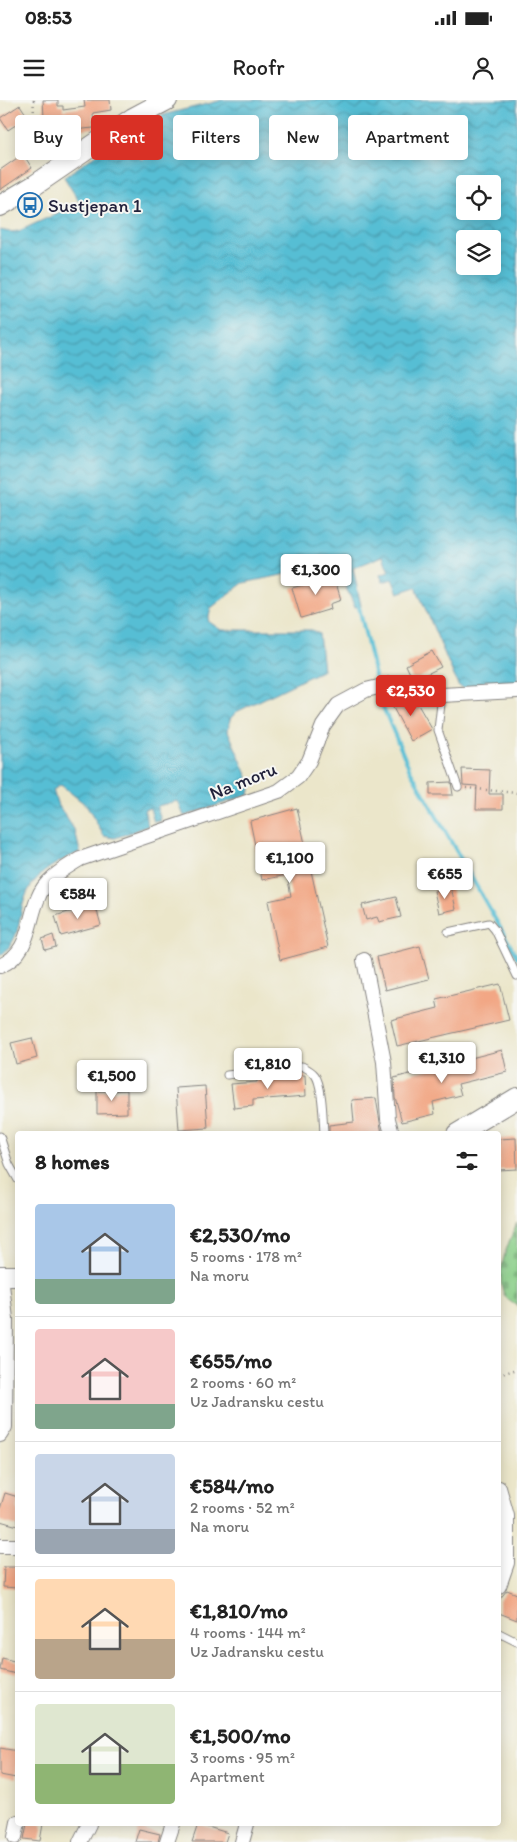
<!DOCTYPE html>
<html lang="en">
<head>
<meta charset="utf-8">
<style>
	:root { --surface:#fff; --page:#f2f2f2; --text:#222; --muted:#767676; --line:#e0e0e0; --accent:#d93025 }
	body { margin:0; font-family:Itim,sans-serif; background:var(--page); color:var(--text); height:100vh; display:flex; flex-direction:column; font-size:19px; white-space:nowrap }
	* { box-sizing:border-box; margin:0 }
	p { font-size:16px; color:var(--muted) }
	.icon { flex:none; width:28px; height:28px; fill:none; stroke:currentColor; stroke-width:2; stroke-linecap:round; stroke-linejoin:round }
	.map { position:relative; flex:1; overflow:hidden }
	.drawer { position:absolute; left:15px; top:1031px; width:486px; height:695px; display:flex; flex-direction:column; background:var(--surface); border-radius:5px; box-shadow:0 2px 12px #0003 }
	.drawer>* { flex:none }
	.guide { position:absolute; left:15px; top:15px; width:488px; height:45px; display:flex; gap:10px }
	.controls { position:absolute; left:456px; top:75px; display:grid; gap:10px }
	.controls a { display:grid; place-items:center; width:45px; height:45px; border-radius:5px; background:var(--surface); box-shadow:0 2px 12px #0003; font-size:25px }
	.price { position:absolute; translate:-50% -42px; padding:0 11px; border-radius:5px; background:#fff; color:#222; font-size:16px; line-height:32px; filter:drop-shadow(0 1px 2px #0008) }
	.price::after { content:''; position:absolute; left:50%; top:30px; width:15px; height:11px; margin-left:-8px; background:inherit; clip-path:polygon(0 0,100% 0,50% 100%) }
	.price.selected { background:var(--accent); color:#fff }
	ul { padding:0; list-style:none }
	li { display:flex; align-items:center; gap:15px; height:125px; padding:0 20px }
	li+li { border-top:1px solid var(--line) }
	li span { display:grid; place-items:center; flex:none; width:140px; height:100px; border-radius:5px; color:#555 }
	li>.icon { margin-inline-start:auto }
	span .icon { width:60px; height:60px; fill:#fffc; stroke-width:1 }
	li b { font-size:21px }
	h2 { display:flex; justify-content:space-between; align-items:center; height:60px; padding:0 20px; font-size:21px }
	.chip { padding:0 18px; border-radius:5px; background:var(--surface); box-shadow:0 2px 12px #0003; font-size:18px; line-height:45px }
	.chip.selected { background:var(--accent); color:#fff }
	.status { display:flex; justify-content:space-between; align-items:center; height:35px; padding:0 25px; background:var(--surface); direction:ltr }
	.status svg { height:14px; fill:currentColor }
	header { display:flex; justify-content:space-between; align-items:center; height:65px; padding:0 20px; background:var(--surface); font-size:22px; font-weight:600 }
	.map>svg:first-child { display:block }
	.cemetery { fill:url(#cemetery-stones); stroke:#567862 }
	.water { fill:url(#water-waves); stroke:#3c7088; fill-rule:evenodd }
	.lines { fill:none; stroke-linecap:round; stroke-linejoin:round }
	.stream { stroke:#57bed4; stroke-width:4 }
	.building { fill:#f2a785 }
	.lane-casing { stroke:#868482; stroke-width:9 }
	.street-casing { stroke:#868482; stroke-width:16 }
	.secondary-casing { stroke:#868482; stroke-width:22 }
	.path { stroke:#868482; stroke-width:2.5; stroke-dasharray:1 4; stroke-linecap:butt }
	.lane { stroke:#fff; stroke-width:7 }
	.street { stroke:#fff; stroke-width:14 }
	.secondary { stroke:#fff; stroke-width:20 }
	.labels { text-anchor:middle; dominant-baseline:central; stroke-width:4; stroke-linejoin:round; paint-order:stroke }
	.poi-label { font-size:19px; fill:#22223b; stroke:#f6f6f2; text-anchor:start }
	.street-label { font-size:19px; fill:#22223b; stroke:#f6f6f2 }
</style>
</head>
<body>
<div class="status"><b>08:53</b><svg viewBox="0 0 49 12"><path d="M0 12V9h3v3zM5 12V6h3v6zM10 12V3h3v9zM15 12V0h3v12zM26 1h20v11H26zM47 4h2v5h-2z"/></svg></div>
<header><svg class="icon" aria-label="menu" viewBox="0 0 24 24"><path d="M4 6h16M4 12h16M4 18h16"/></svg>Roofr<svg class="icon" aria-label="person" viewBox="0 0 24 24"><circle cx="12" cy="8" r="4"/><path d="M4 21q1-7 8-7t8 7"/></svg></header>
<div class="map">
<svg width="517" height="1742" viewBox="0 0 517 1742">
	<defs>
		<pattern id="cemetery-stones" width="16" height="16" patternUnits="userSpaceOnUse" patternTransform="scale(1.25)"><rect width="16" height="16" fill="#8acf89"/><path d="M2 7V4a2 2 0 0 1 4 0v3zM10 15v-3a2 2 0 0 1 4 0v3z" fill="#77b177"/></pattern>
		<pattern id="water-waves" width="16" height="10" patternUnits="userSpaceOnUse" patternTransform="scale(1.25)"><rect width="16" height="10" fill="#57bed4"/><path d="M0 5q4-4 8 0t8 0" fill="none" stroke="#489aad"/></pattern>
	</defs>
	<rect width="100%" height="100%" fill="#f6f6f2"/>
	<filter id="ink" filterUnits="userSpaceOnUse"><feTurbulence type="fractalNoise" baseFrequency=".02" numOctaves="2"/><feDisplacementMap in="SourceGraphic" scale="10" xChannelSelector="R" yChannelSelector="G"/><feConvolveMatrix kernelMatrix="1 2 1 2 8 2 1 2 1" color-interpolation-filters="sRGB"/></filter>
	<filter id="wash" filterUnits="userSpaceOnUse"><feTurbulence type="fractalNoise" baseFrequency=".0096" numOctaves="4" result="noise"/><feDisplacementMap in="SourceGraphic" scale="20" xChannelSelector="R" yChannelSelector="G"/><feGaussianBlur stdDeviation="1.12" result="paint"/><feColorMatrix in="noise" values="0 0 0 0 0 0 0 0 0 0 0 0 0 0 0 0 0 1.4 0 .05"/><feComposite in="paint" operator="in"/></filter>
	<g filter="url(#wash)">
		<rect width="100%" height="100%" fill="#ebe6ca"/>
		<path class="cemetery" d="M517,1123V1206C513,1203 507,1200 505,1196C494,1175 508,1143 517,1123Z"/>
		<path class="water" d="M223,0H517V585L497,583L465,590L458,585L416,487L398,493L392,479L383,482L380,475L389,472L383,456L353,468L361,506L355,507L335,464L243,483L211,508L208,521L221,530H312L319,534L323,570L236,612L230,619L228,631L251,684L249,695L184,716L178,701L157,706L161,721L154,722L150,708L144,709L148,726L115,738L104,736L86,705L61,685L53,690L57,703L75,731L80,752C61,760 38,771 28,791C16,815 24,837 0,856V130L10,132L19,131L80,103L64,77L125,35L141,60L147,56L131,32L155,17ZM465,84H492V111H465ZM465,139H492V166H465Z"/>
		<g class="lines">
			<path class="stream" d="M359,507L375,576
				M379,598L410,670L517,857"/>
		</g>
		<g id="blocks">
			<path class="building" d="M43,0H58V6H63V10L85,7L84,0H110L111,10L93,13L94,28L62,31V36H45Z
				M20,5L28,17L8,30L0,18Z
				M23,54L32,68L0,90V70Z
				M334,476L341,500L330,504L331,509L301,518L292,488Z
				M432,551L441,567L417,579L412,578L406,565Z
				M408,594L413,596L432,629L411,641L391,604Z
				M462,669L490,670L489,694H503V709H476L477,686L463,685Z
				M451,682L453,695H430V683Z
				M297,708L328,847L280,860L268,801L291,796L287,775L262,780L250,721Z
				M451,787L456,809L439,813L434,791Z
				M396,797L401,817L379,822L377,817L366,820L362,805Z
				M95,804L101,825L61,836L55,816Z
				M53,835L56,847L45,850L42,839Z
				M420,846L429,879L385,890L377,857Z
				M500,884L509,920L397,946L391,920L438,908L436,899Z
				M32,938L37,958L16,964L11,943Z
				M502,950L507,972L458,984L461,995L433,1002L435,1014L402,1022L395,997L394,978Z
				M305,975L306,996L253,1000V1006L234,1008L231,984L257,982V979Z
				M205,986L208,1028L179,1030L176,988Z
				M127,990V1013L97,1014V991Z
				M376,998L382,1034H329V1025L354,1022L352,1000Z
				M516,1038L517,1069L499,1070V1039Z
				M5,1393L18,1397V1426L0,1421V1409Z
				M4,1467H18V1488L3,1487Z
				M507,1490L517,1494V1520L499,1513V1500Z
				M2,1558L18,1562L16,1574L0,1570Z
				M0,1648L18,1651L16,1678L0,1675Z
				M27,1724H43L40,1741L24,1739Z
				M198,1724L228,1733L225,1742H192Z
				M139,1729L160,1734L158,1742H135Z"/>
		</g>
	</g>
	<g filter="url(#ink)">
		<use href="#blocks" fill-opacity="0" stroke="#868482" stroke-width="1"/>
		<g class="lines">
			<defs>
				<path id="lane" d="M442,595L438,630L458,687
					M448,832L489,823L495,830L517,876
					M227,975L302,966C306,968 312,971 315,975C323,986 323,1020 324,1034
					M0,1036L9,1064L18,1080
					M499,1533L517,1542"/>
				<path id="street" d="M364,860L384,962L388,1019L392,1034
					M0,866C30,853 27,824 38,798C45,779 64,769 80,759L279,691L298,677L309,661L323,626L338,605L366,590L391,584H403L442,595L517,591
					M0,1335L5,1327L6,1219L1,1176
					M499,1388L507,1416V1463L499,1486
					M0,1446H18
					M15,1737L18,1722
					M80,1742L89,1724
					M167,1742L173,1724
					M242,1742L247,1724"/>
				<path id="secondary" d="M0,106L35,85L133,18L167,0
					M457,1034L517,998
					M0,1176H18"/>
			</defs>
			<use href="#lane" class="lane-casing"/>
			<use href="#street" class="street-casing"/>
			<use href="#secondary" class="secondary-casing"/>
			<path class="path" d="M34,0C32,15 38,28 36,44
				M466,688L517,693
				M499,1275L517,1269"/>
			<use href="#lane" class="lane"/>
			<use href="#street" class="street"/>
			<use href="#secondary" class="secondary"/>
		</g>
	</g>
	<defs>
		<symbol id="bus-ring" viewBox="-11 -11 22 22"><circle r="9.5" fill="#f6f6f2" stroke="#1f6fb2" stroke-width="1.5"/><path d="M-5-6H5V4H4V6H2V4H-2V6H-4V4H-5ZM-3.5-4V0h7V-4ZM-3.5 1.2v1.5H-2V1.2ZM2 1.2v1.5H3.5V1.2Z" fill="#1f6fb2"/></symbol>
	</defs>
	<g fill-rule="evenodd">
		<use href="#bus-ring" x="16" y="91" width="28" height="28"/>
	</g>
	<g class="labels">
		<g class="poi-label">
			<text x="48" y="105">Sustjepan 1</text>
		</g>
		<g class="street-label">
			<text transform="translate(243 681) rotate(-22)">Na moru</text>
		</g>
	</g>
</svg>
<div class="controls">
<a><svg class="icon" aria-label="locate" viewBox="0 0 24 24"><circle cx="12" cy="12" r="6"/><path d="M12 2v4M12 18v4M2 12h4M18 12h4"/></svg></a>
<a><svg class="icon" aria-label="layers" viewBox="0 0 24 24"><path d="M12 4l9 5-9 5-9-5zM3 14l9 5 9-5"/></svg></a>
</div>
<b class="price" style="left:316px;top:496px">€1,300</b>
<b class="price selected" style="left:411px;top:617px">€2,530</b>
<b class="price" style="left:290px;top:784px">€1,100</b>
<b class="price" style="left:445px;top:800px">€655</b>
<b class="price" style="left:78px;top:820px">€584</b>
<b class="price" style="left:442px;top:984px">€1,310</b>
<b class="price" style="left:268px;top:990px">€1,810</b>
<b class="price" style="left:112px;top:1002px">€1,500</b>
<div class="guide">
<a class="chip">Buy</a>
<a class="chip selected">Rent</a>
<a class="chip">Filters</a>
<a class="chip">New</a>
<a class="chip">Apartment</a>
</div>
<section class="drawer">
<h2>8 homes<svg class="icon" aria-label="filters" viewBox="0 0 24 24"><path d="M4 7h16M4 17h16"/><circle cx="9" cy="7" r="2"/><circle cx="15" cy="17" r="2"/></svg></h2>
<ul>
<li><span style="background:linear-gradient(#a9c7e8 75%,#7fa58c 0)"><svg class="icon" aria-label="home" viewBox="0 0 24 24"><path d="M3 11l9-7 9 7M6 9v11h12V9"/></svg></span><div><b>€2,530/mo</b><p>5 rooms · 178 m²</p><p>Na moru</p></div></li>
<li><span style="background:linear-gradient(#f6c9c9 75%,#7fa58c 0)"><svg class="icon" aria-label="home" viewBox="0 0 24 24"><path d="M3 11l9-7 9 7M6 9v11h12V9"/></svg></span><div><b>€655/mo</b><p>2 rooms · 60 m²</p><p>Uz Jadransku cestu</p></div></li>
<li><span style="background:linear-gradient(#c9d6e8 75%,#9aa5b1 0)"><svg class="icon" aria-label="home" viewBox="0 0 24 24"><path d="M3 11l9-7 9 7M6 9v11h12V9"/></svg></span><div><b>€584/mo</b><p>2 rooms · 52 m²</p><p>Na moru</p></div></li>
<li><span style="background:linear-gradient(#ffd9b3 60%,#b9a48a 0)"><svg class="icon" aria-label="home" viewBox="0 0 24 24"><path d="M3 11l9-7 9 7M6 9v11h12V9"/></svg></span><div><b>€1,810/mo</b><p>4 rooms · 144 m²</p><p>Uz Jadransku cestu</p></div></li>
<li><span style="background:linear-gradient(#dfe7d0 60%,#8fb573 0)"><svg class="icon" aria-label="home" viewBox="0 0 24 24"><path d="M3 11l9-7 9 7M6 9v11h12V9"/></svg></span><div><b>€1,500/mo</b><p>3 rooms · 95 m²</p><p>Apartment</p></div></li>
</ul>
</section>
</div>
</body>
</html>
